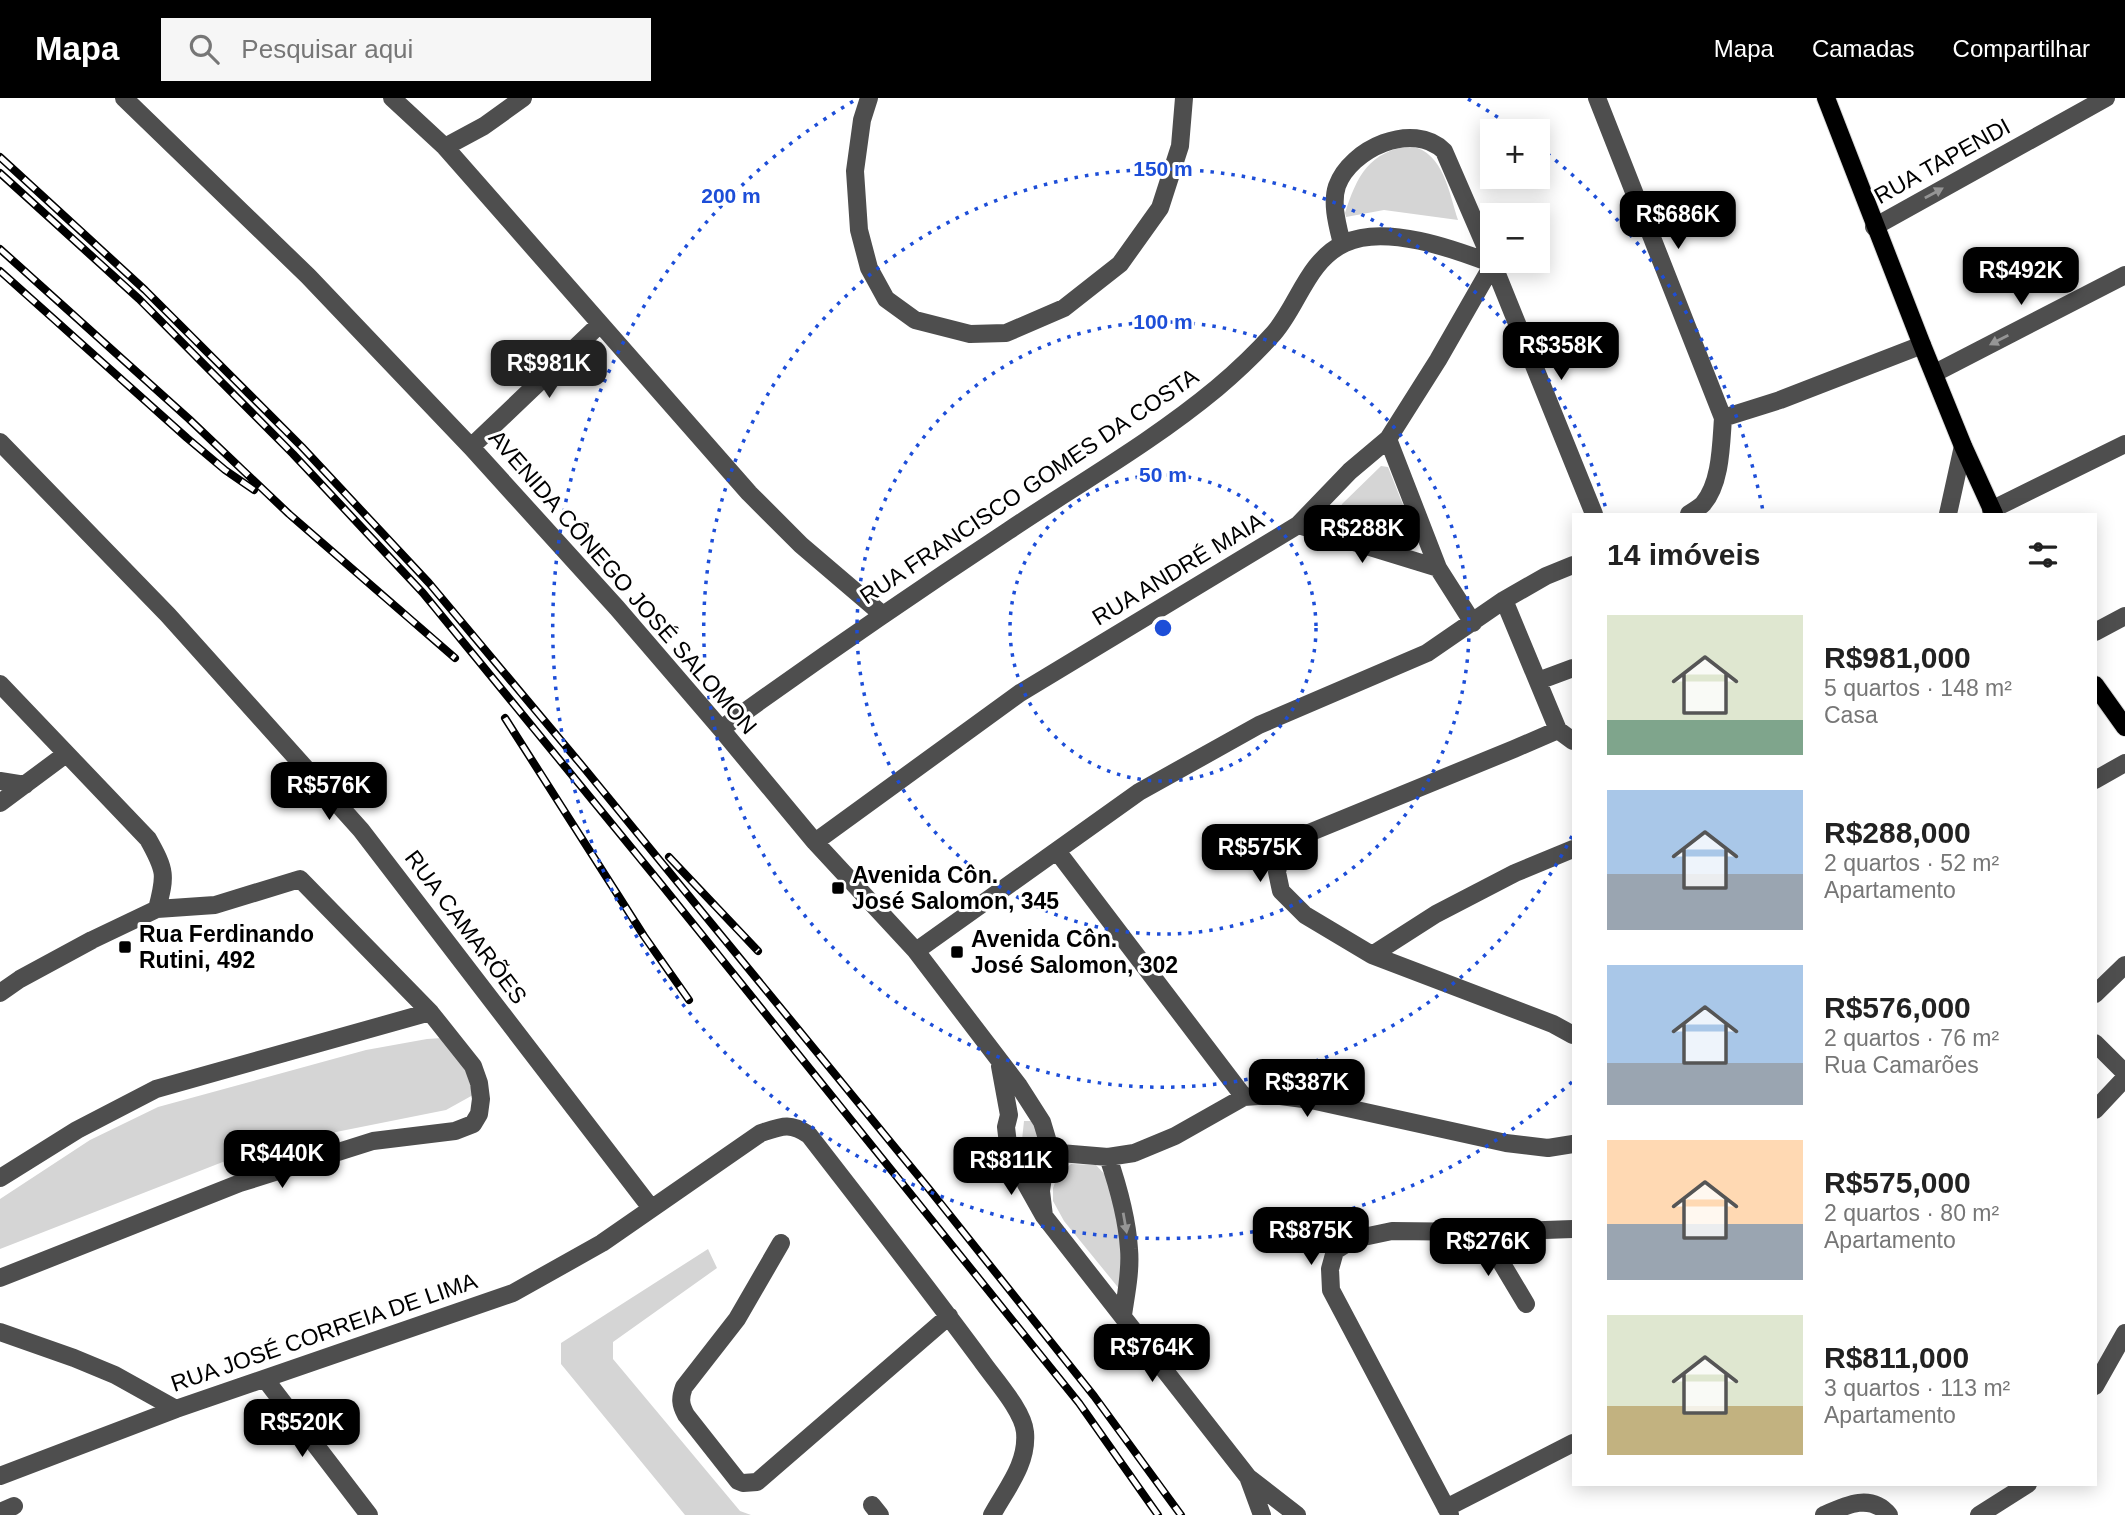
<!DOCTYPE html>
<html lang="pt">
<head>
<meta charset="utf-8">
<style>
	:root { --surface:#fff; --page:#f6f6f6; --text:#222; --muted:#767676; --accent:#000 }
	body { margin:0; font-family:Arial,sans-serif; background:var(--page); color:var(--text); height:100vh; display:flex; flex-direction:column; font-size:26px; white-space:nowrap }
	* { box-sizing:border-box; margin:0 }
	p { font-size:23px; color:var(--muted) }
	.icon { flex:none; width:38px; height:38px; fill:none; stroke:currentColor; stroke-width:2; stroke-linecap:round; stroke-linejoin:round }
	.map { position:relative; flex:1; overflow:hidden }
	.drawer { position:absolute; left:1572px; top:415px; width:525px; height:973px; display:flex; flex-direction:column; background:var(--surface); border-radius:0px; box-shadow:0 4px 18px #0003 }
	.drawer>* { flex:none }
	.fabs { position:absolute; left:1480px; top:21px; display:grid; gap:14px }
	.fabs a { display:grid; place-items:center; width:70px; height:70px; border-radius:0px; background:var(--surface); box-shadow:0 4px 18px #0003; font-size:35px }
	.price { position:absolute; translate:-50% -60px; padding:0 16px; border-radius:14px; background:var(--accent); color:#fff; font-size:23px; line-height:46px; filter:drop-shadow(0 2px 4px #0008) }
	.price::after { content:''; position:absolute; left:50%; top:42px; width:21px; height:16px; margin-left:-10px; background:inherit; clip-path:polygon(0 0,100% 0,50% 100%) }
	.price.on { background:#222; color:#fff }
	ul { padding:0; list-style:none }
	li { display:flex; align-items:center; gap:21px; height:175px; padding:0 35px }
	li span { display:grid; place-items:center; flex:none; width:196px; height:140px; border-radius:0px; color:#555 }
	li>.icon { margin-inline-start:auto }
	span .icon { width:84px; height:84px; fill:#fffc; stroke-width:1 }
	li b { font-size:30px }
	h2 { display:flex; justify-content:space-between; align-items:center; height:84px; padding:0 35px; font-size:30px }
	header { display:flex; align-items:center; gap:42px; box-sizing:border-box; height:98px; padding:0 35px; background:var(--accent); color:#fff }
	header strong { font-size:33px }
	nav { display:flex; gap:38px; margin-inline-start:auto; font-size:24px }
	.search { width:490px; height:63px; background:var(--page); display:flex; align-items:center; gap:18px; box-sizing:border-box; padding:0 24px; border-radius:0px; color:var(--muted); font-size:26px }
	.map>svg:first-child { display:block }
	.green { fill:#d5d5d5 }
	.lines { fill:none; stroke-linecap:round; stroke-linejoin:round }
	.major-casing { stroke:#dbdbdb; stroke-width:20 }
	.minor { stroke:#4e4e4e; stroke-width:18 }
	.major { stroke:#000; stroke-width:18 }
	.rail-casing { stroke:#000; stroke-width:8 }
	.rail { stroke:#fff; stroke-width:5; stroke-dasharray:16; stroke-linecap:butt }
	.oneway { fill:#959595 }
	.ring { fill:none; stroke:#1d4ed8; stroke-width:3.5; stroke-dasharray:3.5 7 }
	.poi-dot { fill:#000; stroke:#fff; stroke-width:2.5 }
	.labels { text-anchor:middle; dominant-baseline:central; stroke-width:6; stroke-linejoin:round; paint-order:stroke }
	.street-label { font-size:23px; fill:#000; stroke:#fff }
	.poi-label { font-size:23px; font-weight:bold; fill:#000; stroke:#fff; text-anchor:start }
	.centre { fill:#1d4ed8; stroke:#fff; stroke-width:3.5 }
	.ring-label { font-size:21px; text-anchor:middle; font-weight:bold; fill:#1d4ed8; stroke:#fff; stroke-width:6; stroke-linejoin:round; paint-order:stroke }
</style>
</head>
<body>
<header>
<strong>Mapa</strong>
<div class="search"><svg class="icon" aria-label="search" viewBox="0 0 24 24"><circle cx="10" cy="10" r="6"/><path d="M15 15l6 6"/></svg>Pesquisar aqui</div>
<nav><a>Mapa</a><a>Camadas</a><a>Compartilhar</a></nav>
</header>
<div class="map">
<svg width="2125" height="1417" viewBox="0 0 2125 1417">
	<rect width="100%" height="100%" fill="#fff"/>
	<path class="green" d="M1411,48C1444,55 1449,95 1458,122L1384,112L1346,119L1345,115C1357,78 1369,53 1411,48Z
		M1381,368L1388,369L1415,437L1340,417V411L1342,406Z
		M442,940L465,970L473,997L446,1012L261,1049L0,1151V1101L90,1042L158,1009L366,952L427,941Z
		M1024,1023H1031L1041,1037L1037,1060L1028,1058L1022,1042Z
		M1071,1066L1096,1067L1108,1080L1126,1157L1121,1193L1064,1123L1053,1103V1090L1058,1077Z
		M708,1151L717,1170L613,1244V1261L740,1413L751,1417H685L561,1266V1245Z"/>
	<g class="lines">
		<defs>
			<path id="major" d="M1826,0L1922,247L1963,348L1994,416
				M2095,587L2125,629"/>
		</defs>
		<use href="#major" class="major-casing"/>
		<path class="minor" d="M124,0L308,178L471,349L617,510L721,631L815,744L916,853L1019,988L1042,1024L1048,1044L1041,1093L1044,1118
			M392,0L445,49L749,395L801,447L883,517
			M869,0L862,22L855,73L859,132L869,170L886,201L915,222L970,236L1006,235L1064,210L1120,166L1160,110L1180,48L1184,0
			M1597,0L1723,320C1721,347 1721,385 1703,406C1699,410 1693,413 1689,416
			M445,49L484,28L523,0
			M1874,129L2106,0
			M1342,146C1338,129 1331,106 1337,88C1350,51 1413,22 1444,53L1493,166L1594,416
			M1935,275L2125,177
			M1723,320L1780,302L1922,247
			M1388,341L1438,470L1473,525
			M0,344L168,517L361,732L651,1110
			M471,349L599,227
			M1991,412L2125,346
			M1948,416L1963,348
			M1298,427L1438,470
			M1504,502L1558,632L1573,643
			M2095,534L2125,518
			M1538,583L1573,570
			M0,586L148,741C166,773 166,777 157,811
			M721,631C815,563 911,497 1008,433C1078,386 1152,344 1217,290C1236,274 1257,254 1274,235C1299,206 1307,163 1345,145C1385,126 1454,151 1493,166
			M1558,632L1514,651L1299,739L1281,756L1277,774L1281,793L1305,817L1372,857L1553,926L1573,937
			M2095,682L2125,665
			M0,683L25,687
			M0,705L66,656
			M815,744L1020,595L1298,427L1350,373L1388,341L1438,262L1493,166
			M1057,753L1244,999
			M916,853L1139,694L1259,627L1427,555L1504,502L1546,478L1573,467
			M1372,857L1436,816L1515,775L1573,751
			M0,895L20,881L92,842L157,811L215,807L300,781L430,914L473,968L479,985L481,1001L479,1016L473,1026L455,1033L373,1043L240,1085L0,1180
			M2095,896L2125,867
			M2095,945L2125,975
			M1000,968L1009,1017L1006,1029L1008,1046L1013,1058L1026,1066
			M2095,1012L2125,980
			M1048,1054L1108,1059L1134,1055L1175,1038L1244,999L1273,997L1311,1002L1506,1045L1548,1050L1573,1046
			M1108,1059C1118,1088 1127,1120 1129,1151C1131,1173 1126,1196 1123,1217
			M1017,1062L1026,1086L1044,1118L1248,1379L1297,1417
			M0,1080L77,1032L156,991L430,914
			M1483,1134L1526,1206
			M781,1145L737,1221L684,1289C680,1300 680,1306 686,1317L738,1383L743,1385L757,1384L949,1218
			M0,1234L74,1260L115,1277L176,1311
			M265,1281L369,1417
			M2095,1288L2125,1235
			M0,1378L176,1311L513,1195L602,1145L761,1035C782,1028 790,1024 809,1037C867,1112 925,1186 981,1262C994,1281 1023,1312 1025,1334C1028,1366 1006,1391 992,1417
			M1248,1379L1262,1417
			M872,1407L880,1417
			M1446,1410L1573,1345
			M0,1414L14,1408
			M1450,1417L1331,1192L1330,1171L1335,1153L1354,1141L1392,1133L1483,1134L1573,1131
			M1824,1417C1846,1407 1871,1395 1889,1417
			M1979,1417L2028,1386"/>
		<use href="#major" class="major"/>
		<defs>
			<path id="rail" d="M0,59L145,192L302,349L429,485L584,670L929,1091L1094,1298L1181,1417
				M0,75L139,201L293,356L423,495L661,786L1079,1305L1158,1417
				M0,151L189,321L289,416L455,560
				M0,173L187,340L225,372L254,392
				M505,620L644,838L689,902
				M669,759L758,853"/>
		</defs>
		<use href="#rail" class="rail-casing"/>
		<use href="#rail" class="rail"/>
	</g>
	<defs><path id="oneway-solid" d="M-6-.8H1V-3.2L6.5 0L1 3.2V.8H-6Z" transform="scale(1.75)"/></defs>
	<g class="oneway">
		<use href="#oneway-solid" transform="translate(1934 95) rotate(-29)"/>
		<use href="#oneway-solid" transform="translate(1999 242) rotate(153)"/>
		<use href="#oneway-solid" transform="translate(1125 1125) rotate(80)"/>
	</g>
	<g class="ring">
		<circle cx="1163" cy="530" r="153"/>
		<circle cx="1163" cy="530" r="306"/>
		<path d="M1572 738A459 459 0 1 1 1607 415"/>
		<path d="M1572 984A611 611 0 1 1 857 1M1468 1A611 611 0 0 1 1518 33M1539 49A611 611 0 0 1 1763 413"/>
	</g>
	<g class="poi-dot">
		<rect x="831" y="783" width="14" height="14" rx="3.5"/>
		<rect x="118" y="842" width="14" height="14" rx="3.5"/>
		<rect x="950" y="847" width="14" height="14" rx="3.5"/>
	</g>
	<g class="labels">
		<g class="street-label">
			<text transform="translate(1942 63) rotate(-29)">RUA TAPENDI</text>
			<text transform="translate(1029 388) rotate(-34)">RUA FRANCISCO GOMES DA COSTA</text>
			<text transform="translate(1178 471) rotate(-31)">RUA ANDRÉ MAIA</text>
			<text transform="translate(623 484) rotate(49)">AVENIDA CÔNEGO JOSÉ SALOMON</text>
			<text transform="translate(466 829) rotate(53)">RUA CAMARÕES</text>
			<text transform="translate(324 1234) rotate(-19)">RUA JOSÉ CORREIA DE LIMA</text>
		</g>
		<g class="poi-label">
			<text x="852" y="777">Avenida Côn.<tspan x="852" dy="26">José Salomon, 345</tspan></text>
			<text x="139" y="836">Rua Ferdinando<tspan x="139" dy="26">Rutini, 492</tspan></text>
			<text x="971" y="841">Avenida Côn.<tspan x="971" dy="26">José Salomon, 302</tspan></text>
		</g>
	</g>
	<circle cx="1163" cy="530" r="10" class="centre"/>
	<g class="ring-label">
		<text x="1163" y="78">150 m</text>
		<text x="731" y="105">200 m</text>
		<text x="1163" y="231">100 m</text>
		<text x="1163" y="384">50 m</text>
	</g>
</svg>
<div class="fabs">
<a>+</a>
<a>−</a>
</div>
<b class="price" style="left:1678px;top:153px">R$686K</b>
<b class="price" style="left:2021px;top:209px">R$492K</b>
<b class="price" style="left:1561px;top:284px">R$358K</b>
<b class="price on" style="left:549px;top:302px">R$981K</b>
<b class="price" style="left:1362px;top:467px">R$288K</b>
<b class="price" style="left:329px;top:724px">R$576K</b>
<b class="price" style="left:1260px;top:786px">R$575K</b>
<b class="price" style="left:1307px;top:1021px">R$387K</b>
<b class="price" style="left:282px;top:1092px">R$440K</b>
<b class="price" style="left:1011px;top:1099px">R$811K</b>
<b class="price" style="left:1311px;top:1169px">R$875K</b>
<b class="price" style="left:1488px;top:1180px">R$276K</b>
<b class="price" style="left:1152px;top:1286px">R$764K</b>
<b class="price" style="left:302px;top:1361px">R$520K</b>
<section class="drawer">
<h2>14 imóveis<svg class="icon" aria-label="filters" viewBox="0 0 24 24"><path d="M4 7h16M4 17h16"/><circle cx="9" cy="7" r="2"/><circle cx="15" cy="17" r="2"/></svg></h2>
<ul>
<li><span style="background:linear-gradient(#dfe7d0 75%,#7fa58c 0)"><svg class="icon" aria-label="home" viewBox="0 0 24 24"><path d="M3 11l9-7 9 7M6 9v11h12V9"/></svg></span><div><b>R$981,000</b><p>5 quartos · 148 m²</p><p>Casa</p></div></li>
<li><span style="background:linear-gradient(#a9c7e8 60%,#9aa5b1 0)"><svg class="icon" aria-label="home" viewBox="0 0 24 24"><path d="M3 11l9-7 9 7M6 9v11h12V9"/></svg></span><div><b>R$288,000</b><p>2 quartos · 52 m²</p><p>Apartamento</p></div></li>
<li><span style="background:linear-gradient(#a9c7e8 70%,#9aa5b1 0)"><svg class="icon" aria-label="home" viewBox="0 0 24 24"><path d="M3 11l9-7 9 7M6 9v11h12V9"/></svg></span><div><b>R$576,000</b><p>2 quartos · 76 m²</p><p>Rua Camarões</p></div></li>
<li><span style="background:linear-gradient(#ffd9b3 60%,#9aa5b1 0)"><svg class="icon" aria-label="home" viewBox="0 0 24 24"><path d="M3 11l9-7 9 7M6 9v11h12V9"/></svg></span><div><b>R$575,000</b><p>2 quartos · 80 m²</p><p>Apartamento</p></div></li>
<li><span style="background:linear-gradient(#dfe7d0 65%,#c2b280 0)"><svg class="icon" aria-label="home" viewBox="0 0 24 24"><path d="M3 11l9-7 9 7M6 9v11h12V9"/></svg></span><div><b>R$811,000</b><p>3 quartos · 113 m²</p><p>Apartamento</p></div></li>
</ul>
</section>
</div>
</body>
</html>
